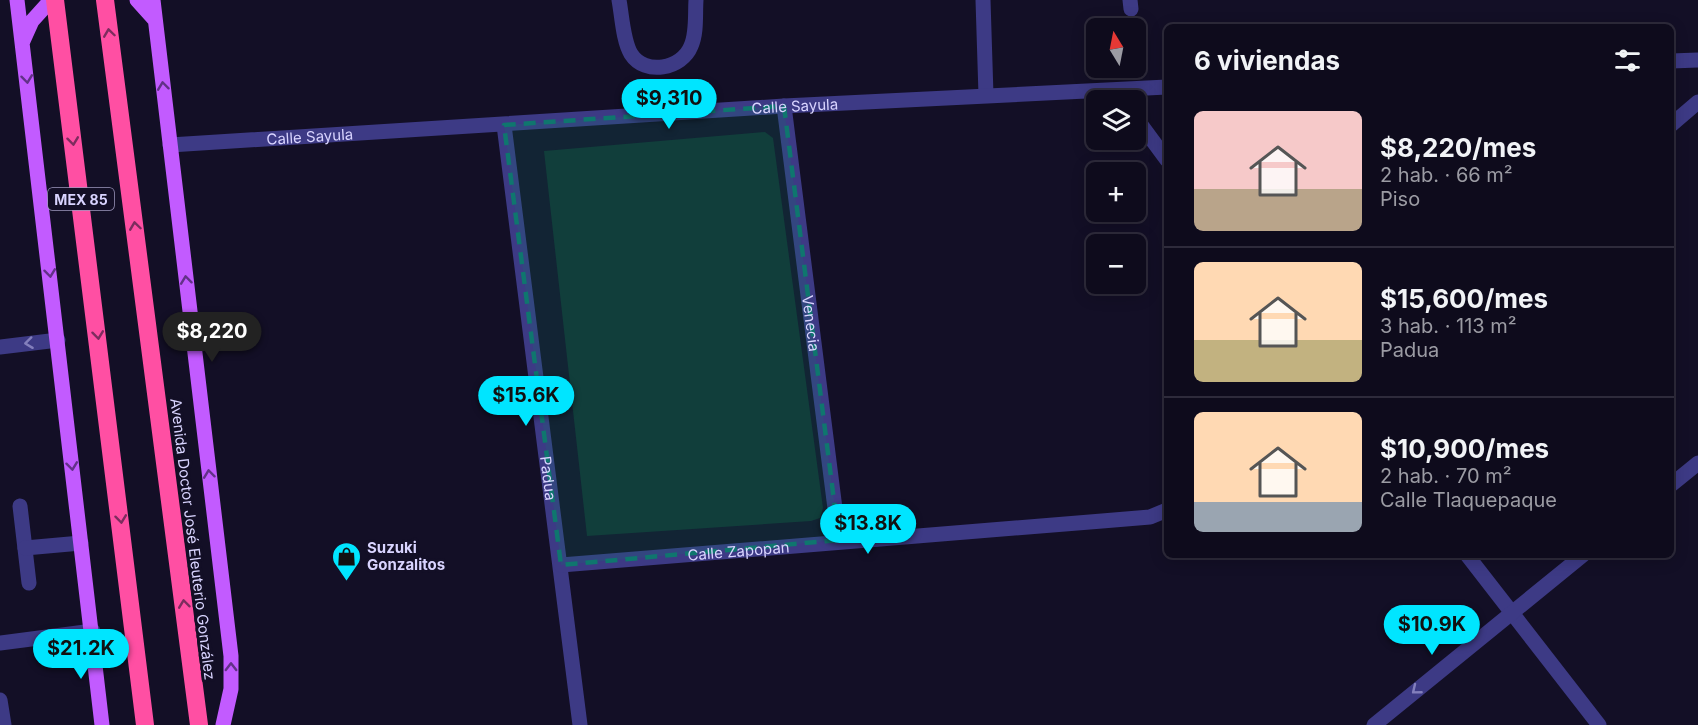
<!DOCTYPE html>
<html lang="es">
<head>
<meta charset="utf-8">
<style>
	:root { --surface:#0e0b1c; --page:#1c1929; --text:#f1f3f6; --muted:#9b9ba3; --line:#2e2b3b; --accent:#00e5ff }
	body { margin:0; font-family:Inter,sans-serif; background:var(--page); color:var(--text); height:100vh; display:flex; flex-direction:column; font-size:22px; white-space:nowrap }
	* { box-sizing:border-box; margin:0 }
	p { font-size:20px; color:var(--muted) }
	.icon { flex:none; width:33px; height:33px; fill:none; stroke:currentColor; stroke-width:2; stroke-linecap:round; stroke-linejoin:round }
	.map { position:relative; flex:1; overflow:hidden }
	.side { position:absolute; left:1164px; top:24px; width:510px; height:534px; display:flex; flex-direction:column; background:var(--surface); border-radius:9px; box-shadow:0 3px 15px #0003,0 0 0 2px var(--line) }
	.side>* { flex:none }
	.needle { width:39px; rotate:350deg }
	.controls { position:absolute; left:1086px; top:18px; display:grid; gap:12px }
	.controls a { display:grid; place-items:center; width:60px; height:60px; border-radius:9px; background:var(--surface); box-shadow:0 3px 15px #0003,0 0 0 2px var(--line); font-size:30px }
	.price { position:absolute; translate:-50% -51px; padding:0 14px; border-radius:21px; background:var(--accent); color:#111; font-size:20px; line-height:39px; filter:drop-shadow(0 2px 3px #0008) }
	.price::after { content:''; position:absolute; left:50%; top:36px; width:18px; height:14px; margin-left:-9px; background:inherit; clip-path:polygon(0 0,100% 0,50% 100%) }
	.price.current { background:#222; color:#fff }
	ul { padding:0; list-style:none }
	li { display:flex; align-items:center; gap:18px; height:150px; padding:0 30px }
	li+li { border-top:2px solid var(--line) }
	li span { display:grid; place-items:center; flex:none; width:168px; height:120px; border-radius:9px; color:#555 }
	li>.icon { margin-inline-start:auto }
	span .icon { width:72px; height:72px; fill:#fffc; stroke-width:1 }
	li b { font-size:26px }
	h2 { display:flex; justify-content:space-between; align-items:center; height:72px; padding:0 30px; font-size:26px }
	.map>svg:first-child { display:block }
	.green { fill:#12302f }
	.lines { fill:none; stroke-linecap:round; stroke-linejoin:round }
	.minor { stroke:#3d3a85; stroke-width:15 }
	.major { stroke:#c25bff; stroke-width:15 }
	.highway { stroke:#ff4fa3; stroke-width:18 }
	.oneway { stroke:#7d2c5e }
	.oneway2 { stroke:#623188 }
	.oneway3 { stroke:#837fbc }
	.marked { fill:#0f766e; fill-opacity:0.2; stroke:#0f766e; stroke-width:4.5; stroke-dasharray:12 8; stroke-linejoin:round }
	.labels { text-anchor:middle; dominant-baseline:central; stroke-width:6; stroke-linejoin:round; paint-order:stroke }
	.shield { fill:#130f26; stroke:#9e99be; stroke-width:1.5 }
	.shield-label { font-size:14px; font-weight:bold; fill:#d9d4ff }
	.street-label { font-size:15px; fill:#d9d4ff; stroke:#130f26 }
	.poi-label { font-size:15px; font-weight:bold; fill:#d9d4ff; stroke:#130f26; text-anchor:start }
</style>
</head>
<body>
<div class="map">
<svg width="1698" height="725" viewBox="0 0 1698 725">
	<rect width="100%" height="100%" fill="#130f26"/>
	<path class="green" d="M765,132L773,138L823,508L820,518L811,521L587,536L544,151Z"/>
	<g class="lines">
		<g class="minor">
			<path d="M619,0C622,16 623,41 631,54C645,76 682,69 691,46C697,33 695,14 696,0"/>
			<path d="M983,0L986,95"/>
			<path d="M1130,0L1131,9"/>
			<path d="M1671,61L1698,60"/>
			<path id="s1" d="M784,106L839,540"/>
			<path d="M1136,118L1167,160"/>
			<path id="s2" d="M504,125L580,725"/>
			<path d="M1671,125L1698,102"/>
			<path id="s3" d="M170,145L784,106L1167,87"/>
			<path d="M0,347L58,340"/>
			<path d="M1671,485L1698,463"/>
			<path d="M20,506L29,583"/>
			<path d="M25,548L81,543"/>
			<path d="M1467,555L1599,725"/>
			<path id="s4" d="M561,565L1102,521L1150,517L1167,510"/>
			<path d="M0,643L93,631"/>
			<path d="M0,700L4,725"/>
			<path d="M1374,725L1583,555"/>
		</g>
		<path class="major" d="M17,0L102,725
			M137,0L155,20
			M153,0L231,656V689L223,725
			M23,41L32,21L51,0"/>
		<path class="highway" d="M55,0L145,725
			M105,0L199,725"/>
	</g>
	<defs><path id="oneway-chevron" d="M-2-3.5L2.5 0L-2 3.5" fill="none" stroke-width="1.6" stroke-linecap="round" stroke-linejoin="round" transform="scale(1.5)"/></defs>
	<g class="oneway">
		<use href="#oneway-chevron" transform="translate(109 33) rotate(-98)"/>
		<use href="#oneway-chevron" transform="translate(73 141) rotate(83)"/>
		<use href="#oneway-chevron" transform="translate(135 226) rotate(-98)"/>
		<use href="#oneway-chevron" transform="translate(98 335) rotate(83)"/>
		<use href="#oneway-chevron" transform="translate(121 519) rotate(83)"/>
		<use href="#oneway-chevron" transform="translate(184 604) rotate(-97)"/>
	</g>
	<g class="oneway2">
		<use href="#oneway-chevron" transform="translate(27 79) rotate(83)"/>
		<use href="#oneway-chevron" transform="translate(163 86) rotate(-97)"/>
		<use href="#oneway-chevron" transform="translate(50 273) rotate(83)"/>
		<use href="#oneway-chevron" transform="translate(186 280) rotate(-97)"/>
		<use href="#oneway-chevron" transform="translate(72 466) rotate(83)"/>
		<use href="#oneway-chevron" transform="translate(209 474) rotate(-97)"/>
		<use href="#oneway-chevron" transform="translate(231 667) rotate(-90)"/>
	</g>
	<g class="oneway3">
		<use href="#oneway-chevron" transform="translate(29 343) rotate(173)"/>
		<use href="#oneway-chevron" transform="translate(1416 690) rotate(141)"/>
	</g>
	<path class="marked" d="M784,106L839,540L561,565L504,125Z"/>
	<defs>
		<symbol id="shop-pin" viewBox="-11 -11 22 30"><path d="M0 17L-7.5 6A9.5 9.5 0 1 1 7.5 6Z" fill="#00e5ff" stroke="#130f26"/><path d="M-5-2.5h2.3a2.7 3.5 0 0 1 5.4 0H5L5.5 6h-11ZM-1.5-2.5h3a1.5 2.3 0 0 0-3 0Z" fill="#111"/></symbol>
	</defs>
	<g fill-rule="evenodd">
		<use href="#shop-pin" x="330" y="540" width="33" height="45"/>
	</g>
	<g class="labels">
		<rect class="shield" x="48" y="188" width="66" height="22" rx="4.5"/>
		<g class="shield-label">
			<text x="81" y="199">MEX 85</text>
		</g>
		<g class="street-label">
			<text stroke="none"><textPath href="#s3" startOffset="626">Calle Sayula</textPath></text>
			<text stroke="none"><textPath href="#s3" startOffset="140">Calle Sayula</textPath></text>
			<text stroke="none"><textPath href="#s1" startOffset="219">Venecia</textPath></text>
			<text stroke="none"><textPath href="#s2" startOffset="356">Padua</textPath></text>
			<text transform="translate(193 539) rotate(83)">Avenida Doctor José Eleuterio González</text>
			<text stroke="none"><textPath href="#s4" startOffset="178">Calle Zapopan</textPath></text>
		</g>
		<g class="poi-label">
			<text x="367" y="547">Suzuki<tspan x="367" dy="17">Gonzalitos</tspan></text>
		</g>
	</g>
</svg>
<div class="controls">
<a><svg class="needle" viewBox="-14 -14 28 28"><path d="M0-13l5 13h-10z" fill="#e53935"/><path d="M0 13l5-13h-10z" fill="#9b9ba3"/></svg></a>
<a><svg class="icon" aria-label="layers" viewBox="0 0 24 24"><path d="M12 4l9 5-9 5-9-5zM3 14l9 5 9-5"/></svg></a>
<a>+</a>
<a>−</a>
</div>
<b class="price" style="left:669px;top:130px">$9,310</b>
<b class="price current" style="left:212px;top:363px">$8,220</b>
<b class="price" style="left:526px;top:427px">$15.6K</b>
<b class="price" style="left:868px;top:555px">$13.8K</b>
<b class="price" style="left:1432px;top:656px">$10.9K</b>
<b class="price" style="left:81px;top:680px">$21.2K</b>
<section class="side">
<h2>6 viviendas<svg class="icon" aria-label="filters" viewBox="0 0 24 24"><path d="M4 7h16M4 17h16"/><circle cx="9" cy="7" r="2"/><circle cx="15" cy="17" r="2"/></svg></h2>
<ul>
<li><span style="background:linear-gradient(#f6c9c9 65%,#b9a48a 0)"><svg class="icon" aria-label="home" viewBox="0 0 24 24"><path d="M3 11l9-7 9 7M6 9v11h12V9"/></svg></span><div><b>$8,220/mes</b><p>2 hab. · 66 m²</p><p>Piso</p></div></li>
<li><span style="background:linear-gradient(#ffd9b3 65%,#c2b280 0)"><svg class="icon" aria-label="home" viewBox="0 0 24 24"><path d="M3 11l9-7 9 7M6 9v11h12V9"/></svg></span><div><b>$15,600/mes</b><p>3 hab. · 113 m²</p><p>Padua</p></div></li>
<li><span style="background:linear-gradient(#ffd9b3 75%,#9aa5b1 0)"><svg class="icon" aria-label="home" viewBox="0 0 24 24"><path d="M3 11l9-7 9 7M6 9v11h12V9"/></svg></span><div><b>$10,900/mes</b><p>2 hab. · 70 m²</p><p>Calle Tlaquepaque</p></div></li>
</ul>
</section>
</div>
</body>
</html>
